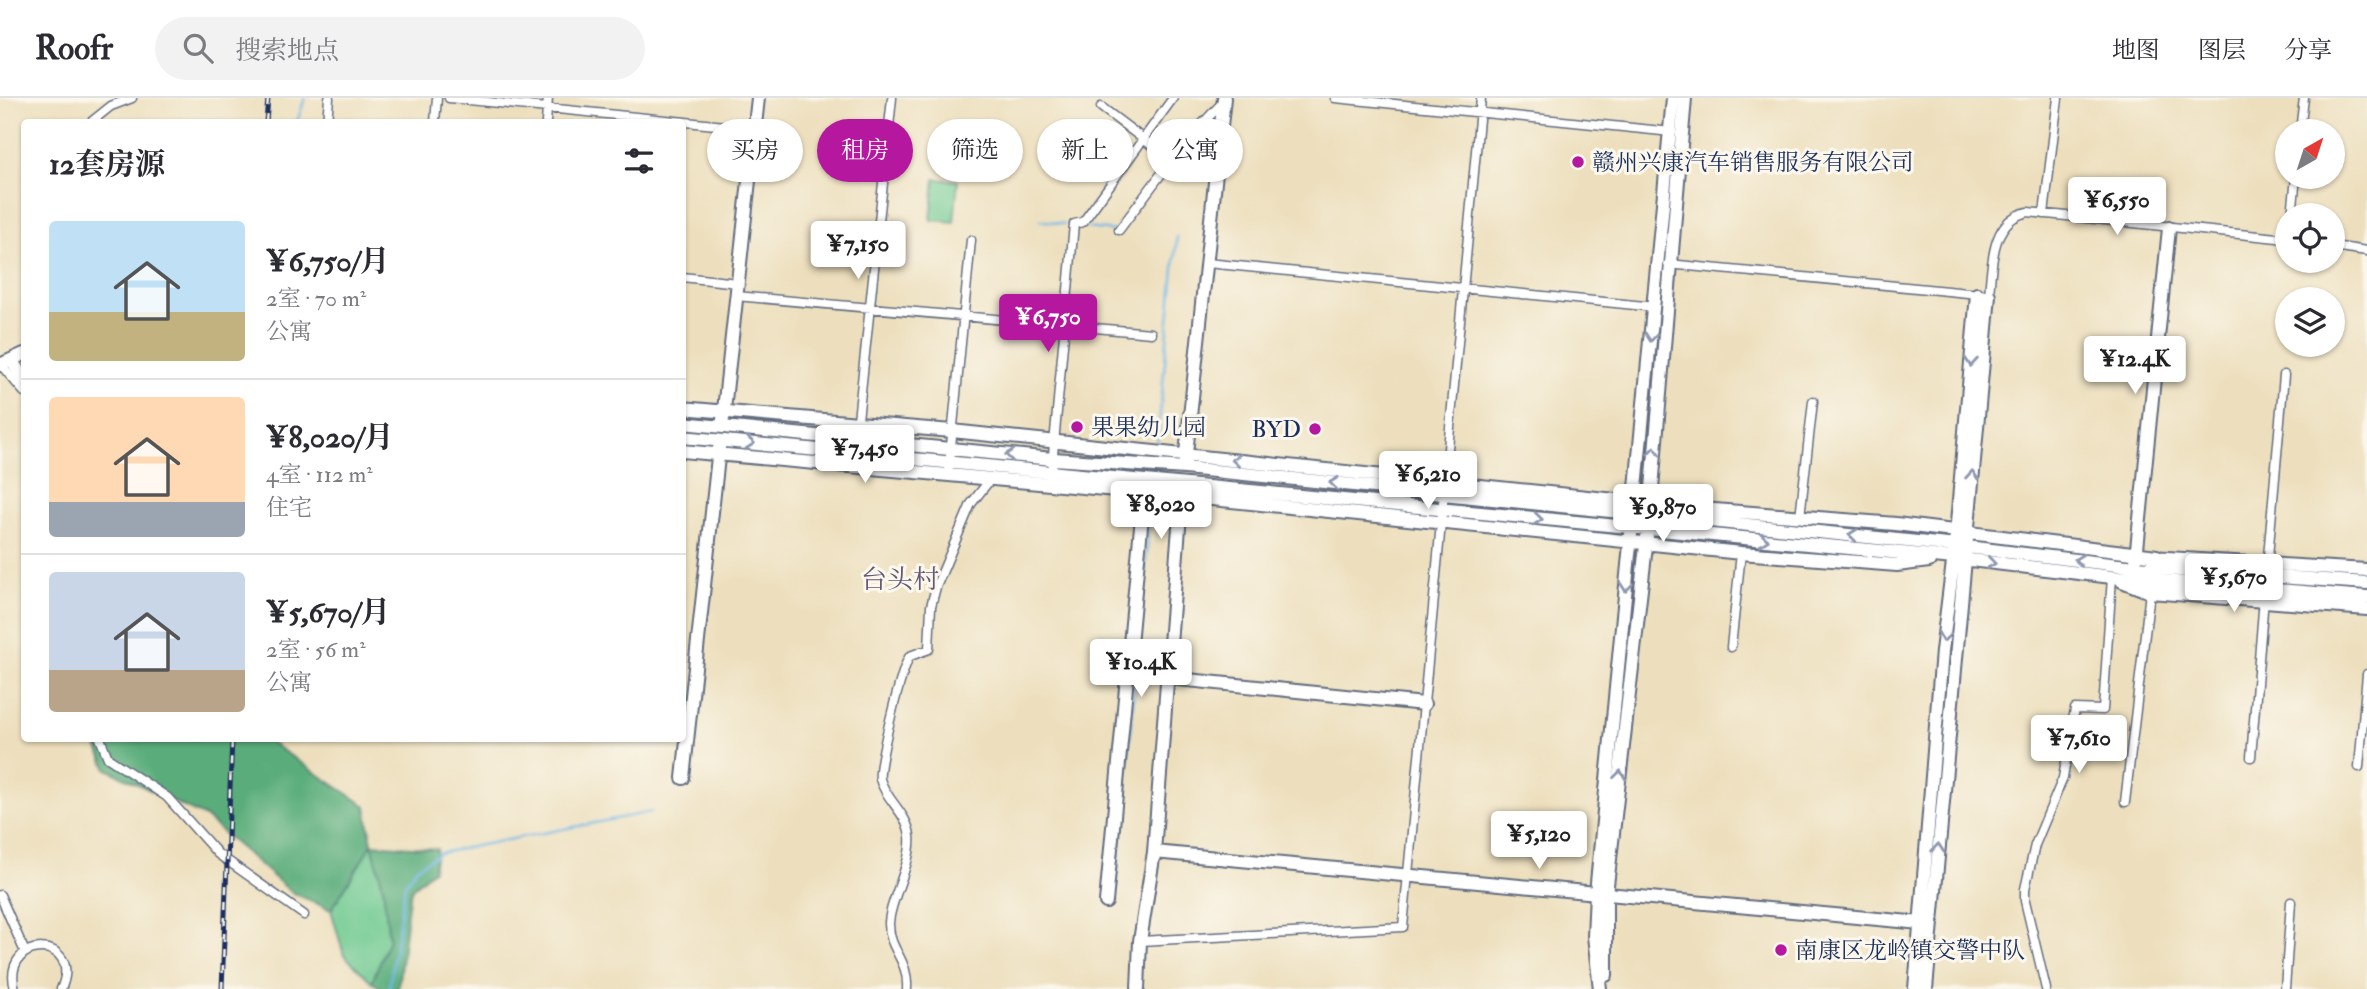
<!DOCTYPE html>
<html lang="zh">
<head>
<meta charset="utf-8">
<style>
	:root { --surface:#fff; --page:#f2f2f3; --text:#2b2b33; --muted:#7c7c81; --line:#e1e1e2; --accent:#b5179e }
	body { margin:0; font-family:"IM FELL Double Pica","Noto Serif SC",serif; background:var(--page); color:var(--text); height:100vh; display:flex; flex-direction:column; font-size:26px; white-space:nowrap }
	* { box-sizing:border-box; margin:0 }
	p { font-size:23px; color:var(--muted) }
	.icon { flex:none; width:38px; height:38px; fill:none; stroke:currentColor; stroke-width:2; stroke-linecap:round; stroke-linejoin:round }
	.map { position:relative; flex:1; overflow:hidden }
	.drawer { position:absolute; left:21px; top:21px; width:665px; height:623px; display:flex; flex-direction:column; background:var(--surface); border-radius:7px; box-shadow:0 2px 5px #0004 }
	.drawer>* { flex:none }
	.top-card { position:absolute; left:707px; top:21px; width:665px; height:63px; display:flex; gap:14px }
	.needle { width:46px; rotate:39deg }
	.tools { position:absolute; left:2275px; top:21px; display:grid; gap:14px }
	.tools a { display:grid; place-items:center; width:70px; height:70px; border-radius:50%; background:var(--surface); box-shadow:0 2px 5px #0004; font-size:35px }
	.price { position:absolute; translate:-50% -60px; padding:0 16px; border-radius:7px; background:#fff; color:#222; font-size:23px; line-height:46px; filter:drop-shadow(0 2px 4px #0008) }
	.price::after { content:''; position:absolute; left:50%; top:42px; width:21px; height:16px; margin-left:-10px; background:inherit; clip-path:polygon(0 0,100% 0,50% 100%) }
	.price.current { background:var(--accent); color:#fff }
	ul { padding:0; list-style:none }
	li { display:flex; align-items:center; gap:21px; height:175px; padding:0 28px }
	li+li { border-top:2px solid var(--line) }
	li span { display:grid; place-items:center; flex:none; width:196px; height:140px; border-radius:7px; color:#555 }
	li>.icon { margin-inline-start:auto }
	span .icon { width:84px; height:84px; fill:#fffc; stroke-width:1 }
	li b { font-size:30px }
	h2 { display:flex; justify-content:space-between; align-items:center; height:84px; padding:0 28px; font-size:30px }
	.tag { padding:0 24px; border-radius:32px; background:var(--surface); box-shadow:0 2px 5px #0004; font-size:24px; line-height:63px }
	.tag.current { background:var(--accent); color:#fff }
	header { display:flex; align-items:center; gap:42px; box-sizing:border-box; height:98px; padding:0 35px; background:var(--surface); border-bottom:2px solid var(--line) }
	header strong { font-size:33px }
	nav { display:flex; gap:38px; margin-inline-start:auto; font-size:24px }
	.search { width:490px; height:63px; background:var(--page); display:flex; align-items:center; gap:18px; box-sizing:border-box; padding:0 24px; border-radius:38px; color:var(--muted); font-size:26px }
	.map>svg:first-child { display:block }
	.green { fill:#6ec990; stroke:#447c77; stroke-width:2 }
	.forest { fill:#5aad7a; stroke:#3a6e6c; stroke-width:2 }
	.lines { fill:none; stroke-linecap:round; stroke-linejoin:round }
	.stream { stroke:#6ab4e2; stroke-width:2.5 }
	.street-casing { stroke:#646d7f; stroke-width:11 }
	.secondary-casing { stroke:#646d7f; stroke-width:16 }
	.street { stroke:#fff; stroke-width:8 }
	.secondary { stroke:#fff; stroke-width:12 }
	.rail-casing { stroke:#1b2f5e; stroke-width:5 }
	.rail { stroke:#fbf7ec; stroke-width:2.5; stroke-dasharray:8; stroke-linecap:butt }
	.oneway { stroke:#8d97ae }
	.poi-dot { fill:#b5179e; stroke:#fbf7ec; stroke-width:2.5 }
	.labels { text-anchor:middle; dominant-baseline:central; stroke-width:6; stroke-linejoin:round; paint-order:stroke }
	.poi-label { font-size:23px; fill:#1b2f5e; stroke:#fbf7ec; text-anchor:start }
	.quarter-label { font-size:26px; fill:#655b76; stroke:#fbf7ec }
</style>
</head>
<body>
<header>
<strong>Roofr</strong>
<div class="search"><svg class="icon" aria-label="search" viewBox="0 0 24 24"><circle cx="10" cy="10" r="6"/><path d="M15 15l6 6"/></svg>搜索地点</div>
<nav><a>地图</a><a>图层</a><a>分享</a></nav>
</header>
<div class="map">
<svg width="2367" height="891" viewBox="0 0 2367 891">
	<rect width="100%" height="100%" fill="#fbf7ec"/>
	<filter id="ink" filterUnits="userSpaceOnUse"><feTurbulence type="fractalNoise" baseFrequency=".0143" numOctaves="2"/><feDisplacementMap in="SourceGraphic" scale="14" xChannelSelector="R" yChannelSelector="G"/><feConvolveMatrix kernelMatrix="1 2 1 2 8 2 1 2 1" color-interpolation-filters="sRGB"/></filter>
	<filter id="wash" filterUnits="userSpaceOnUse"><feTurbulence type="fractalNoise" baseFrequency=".00686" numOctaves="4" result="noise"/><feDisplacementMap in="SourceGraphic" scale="28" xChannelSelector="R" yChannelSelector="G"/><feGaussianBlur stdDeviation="1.57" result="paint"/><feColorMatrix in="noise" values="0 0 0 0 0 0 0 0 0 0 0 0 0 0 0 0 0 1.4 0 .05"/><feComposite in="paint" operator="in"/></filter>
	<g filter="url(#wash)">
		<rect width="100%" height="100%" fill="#eddfbd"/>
		<path class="green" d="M996,46H1005L993,62L977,67L985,54Z
			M935,81L958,83L954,124L931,122Z
			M372,746L383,789L389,841L372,884L344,857L331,812Z"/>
		<path class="forest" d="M94,641H265L366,708L372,746L437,751L433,772L412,790L409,799L398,891H383L372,884L389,841L383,789L372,746L331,812L291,794L205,719L107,671Z"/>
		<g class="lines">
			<path class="stream" d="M297,24L305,0
				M1040,122L1064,126
				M1087,130L1115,133
				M1157,347L1177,139
				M1116,797L1151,405
				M389,891L405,786L417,769L440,755L651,714"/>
		</g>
	</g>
	<g filter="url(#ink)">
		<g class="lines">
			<defs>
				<path id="street" d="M449,0L755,31
					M1335,0L1672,34
					M1101,9L1171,62
					M91,24L111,8L132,0
					M327,24L329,0
					M435,24L437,0
					M546,24L548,0
					M2300,33L2304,0
					M2044,116L2058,0
					M2292,117L2296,79
					M1119,132L1186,43L1223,4
					M2333,148L2367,153
					M1207,165L1655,209
					M1668,166L1989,197C1992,166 1991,121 2028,114L2287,141
					M682,179L738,185
					M736,198L1151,235
					M1,267L24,294
					M853,369L892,0
					M949,369L971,142
					M1051,379L1074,126L1083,124L1173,0
					M1800,419L1813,303
					M2267,470L2284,277
					M1731,549L1741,455
					M100,640L108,660L167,699L218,756L304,817
					M2251,659L2264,500
					M2359,669L2367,576
					M2125,704L2150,494
					M0,797L24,852
					M1140,843L1403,829L1481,0
					M15,891C0,836 85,837 61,891
					M907,891C909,861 889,853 889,826C889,803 913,765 910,738C908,716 885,701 880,681C877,670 902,567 910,558L929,551L931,508L936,489L971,406L989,383
					M2046,891L2025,803V791L2035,747L2063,680L2075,611L2103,612L2112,479
					M2285,891L2291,804"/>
				<path id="secondary" d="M11,262L24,281
					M0,267L24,256
					M682,310L952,333L1702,411L1896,426L2157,458
					M723,321L758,0
					M682,325L1053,361L1185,370L1967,449L2135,469L2367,485
					M682,339L1954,460L2112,479L2367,499
					M682,353L1182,398L1741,455L1897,467L1929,463
					M1185,365L1224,0
					M1634,411L1673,0
					M1650,414L1685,0
					M2151,459L2367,472
					M2136,461L2169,130
					M2122,483L2150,494L2367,511
					M1168,580L1424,606
					M683,680L719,350
					M1154,754L1921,825
					M1106,804L1144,396
					M1606,877V796L1647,439
					M1138,891L1140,843L1154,754L1182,390
					M1600,891L1594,838L1596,795L1631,436
					M1915,891L1942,553L1955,448L1977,196
					M1926,891L1989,197"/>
			</defs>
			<use href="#street" class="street-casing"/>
			<use href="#secondary" class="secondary-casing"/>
			<use href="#street" class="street"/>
			<use href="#secondary" class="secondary"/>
			<defs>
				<path id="rail" d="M266,24L268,0
					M222,891L232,640"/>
			</defs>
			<use href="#rail" class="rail-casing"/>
			<use href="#rail" class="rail"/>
		</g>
		<defs><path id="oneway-chevron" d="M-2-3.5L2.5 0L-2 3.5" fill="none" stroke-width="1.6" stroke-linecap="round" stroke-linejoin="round" transform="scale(1.75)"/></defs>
		<g class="oneway">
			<use href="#oneway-chevron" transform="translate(1651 239) rotate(96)"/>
			<use href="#oneway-chevron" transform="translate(1971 264) rotate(95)"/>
			<use href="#oneway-chevron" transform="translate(750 345) rotate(5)"/>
			<use href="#oneway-chevron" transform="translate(1654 353) rotate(-85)"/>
			<use href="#oneway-chevron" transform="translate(1010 357) rotate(-174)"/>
			<use href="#oneway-chevron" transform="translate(1236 362) rotate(-174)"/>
			<use href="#oneway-chevron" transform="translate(1972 377) rotate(-85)"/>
			<use href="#oneway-chevron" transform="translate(1334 385) rotate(-174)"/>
			<use href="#oneway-chevron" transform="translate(1538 421) rotate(6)"/>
			<use href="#oneway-chevron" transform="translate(1853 437) rotate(-174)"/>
			<use href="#oneway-chevron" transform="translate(1764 442) rotate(5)"/>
			<use href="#oneway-chevron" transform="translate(2079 462) rotate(-173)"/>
			<use href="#oneway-chevron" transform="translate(1991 465) rotate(8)"/>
			<use href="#oneway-chevron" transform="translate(1626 489) rotate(96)"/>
			<use href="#oneway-chevron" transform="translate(1944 539) rotate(98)"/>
			<use href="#oneway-chevron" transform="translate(1620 677) rotate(-83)"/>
			<use href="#oneway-chevron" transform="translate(1938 750) rotate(-85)"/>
		</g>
	</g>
	<g class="poi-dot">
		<circle cx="1578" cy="64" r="7"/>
		<circle cx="1077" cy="329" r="7"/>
		<circle cx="1315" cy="331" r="7"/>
		<circle cx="1781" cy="852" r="7"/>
	</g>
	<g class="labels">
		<g class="poi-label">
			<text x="1592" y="64">赣州兴康汽车销售服务有限公司</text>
			<text x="1091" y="329">果果幼儿园</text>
			<text x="1301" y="331" text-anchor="end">BYD</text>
			<text x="1795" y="852">南康区龙岭镇交警中队</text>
		</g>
		<g class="quarter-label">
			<text x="900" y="482">台头村</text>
		</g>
	</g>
</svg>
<div class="tools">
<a><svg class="needle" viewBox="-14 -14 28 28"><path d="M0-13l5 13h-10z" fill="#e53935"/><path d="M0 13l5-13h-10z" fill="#7c7c81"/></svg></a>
<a><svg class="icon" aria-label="locate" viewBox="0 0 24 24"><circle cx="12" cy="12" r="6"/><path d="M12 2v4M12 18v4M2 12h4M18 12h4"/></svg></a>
<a><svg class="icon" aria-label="layers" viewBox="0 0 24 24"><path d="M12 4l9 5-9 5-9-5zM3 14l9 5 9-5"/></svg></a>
</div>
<b class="price" style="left:2117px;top:139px">¥6,550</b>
<b class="price" style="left:858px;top:183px">¥7,150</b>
<b class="price current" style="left:1048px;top:256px">¥6,750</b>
<b class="price" style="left:2135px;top:298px">¥12.4K</b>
<b class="price" style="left:865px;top:387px">¥7,450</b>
<b class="price" style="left:1428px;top:413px">¥6,210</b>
<b class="price" style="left:1161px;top:443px">¥8,020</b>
<b class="price" style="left:1663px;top:446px">¥9,870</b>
<b class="price" style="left:2234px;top:516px">¥5,670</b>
<b class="price" style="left:1141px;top:601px">¥10.4K</b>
<b class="price" style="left:2079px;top:677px">¥7,610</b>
<b class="price" style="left:1539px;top:773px">¥5,120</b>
<div class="top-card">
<a class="tag">买房</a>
<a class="tag current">租房</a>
<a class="tag">筛选</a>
<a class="tag">新上</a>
<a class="tag">公寓</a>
</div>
<section class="drawer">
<h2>12套房源<svg class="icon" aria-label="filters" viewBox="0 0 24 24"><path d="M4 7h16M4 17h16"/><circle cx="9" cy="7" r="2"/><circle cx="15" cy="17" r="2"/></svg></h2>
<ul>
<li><span style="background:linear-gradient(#bfe0f5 65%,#c2b280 0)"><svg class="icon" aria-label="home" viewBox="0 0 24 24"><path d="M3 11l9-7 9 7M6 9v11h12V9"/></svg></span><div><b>¥6,750/月</b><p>2室 · 70 m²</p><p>公寓</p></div></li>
<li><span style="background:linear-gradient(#ffd9b3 75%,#9aa5b1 0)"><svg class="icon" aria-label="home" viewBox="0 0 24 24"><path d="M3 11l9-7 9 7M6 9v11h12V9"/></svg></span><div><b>¥8,020/月</b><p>4室 · 112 m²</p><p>住宅</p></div></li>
<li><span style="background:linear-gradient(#c9d6e8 70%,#b9a48a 0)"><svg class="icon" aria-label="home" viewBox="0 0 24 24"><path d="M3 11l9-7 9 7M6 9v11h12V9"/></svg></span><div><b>¥5,670/月</b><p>2室 · 56 m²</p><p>公寓</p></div></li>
</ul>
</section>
</div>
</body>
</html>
